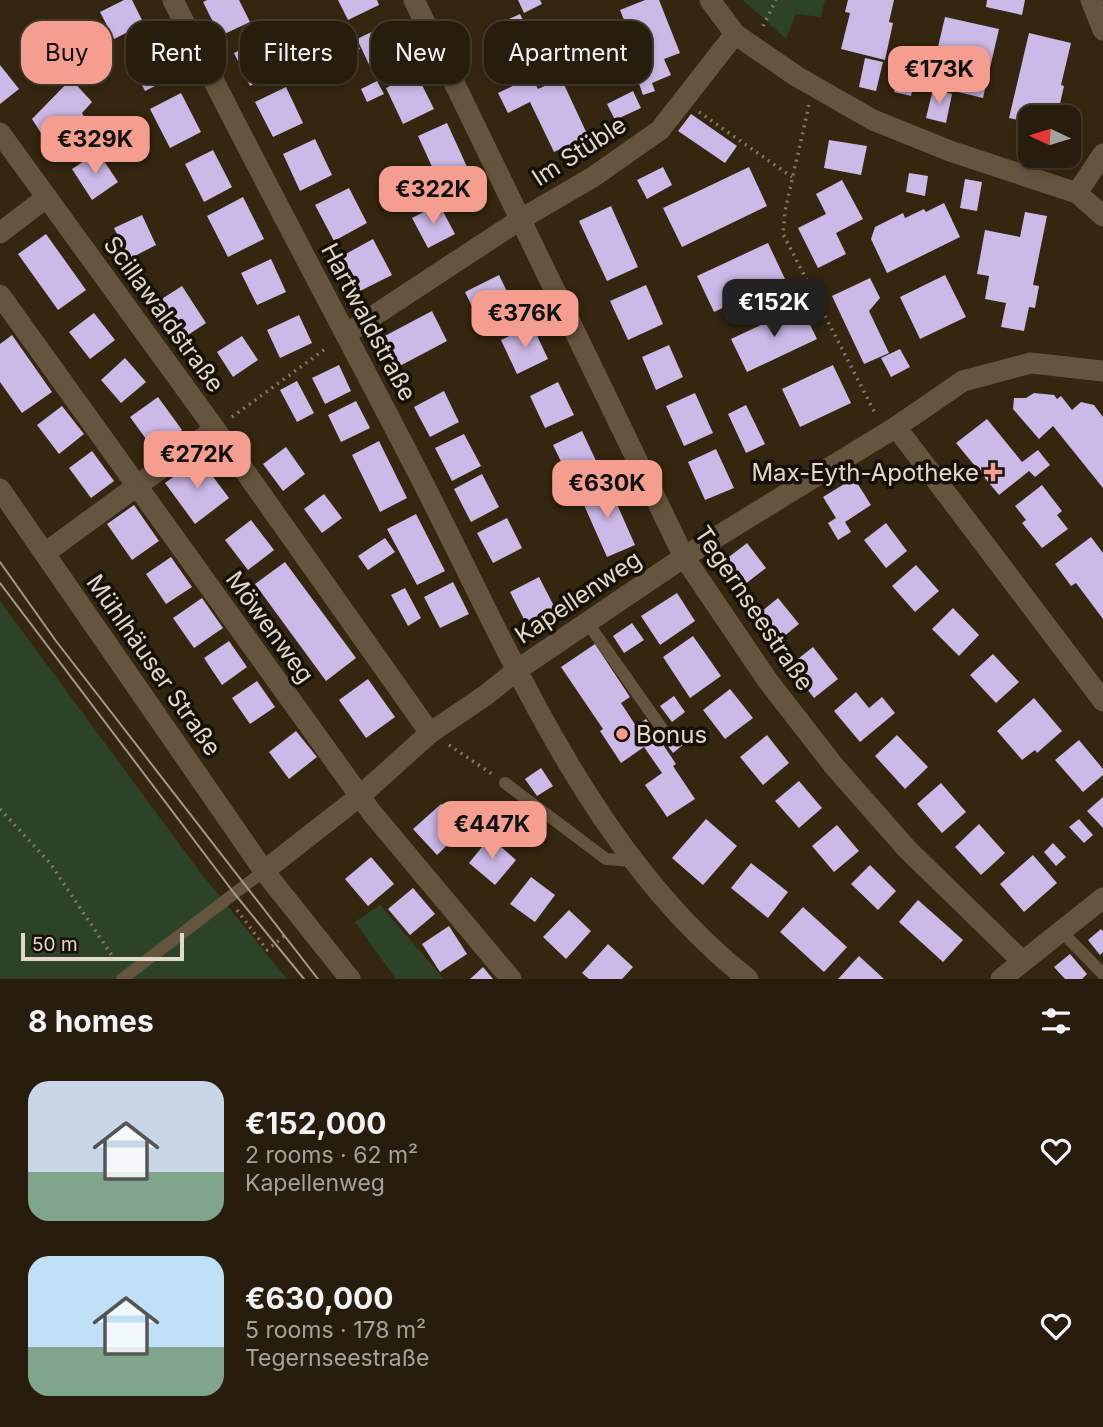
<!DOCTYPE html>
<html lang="en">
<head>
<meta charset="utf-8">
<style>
	:root { --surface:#281c0c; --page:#302515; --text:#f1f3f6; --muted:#a5a19d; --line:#443a2d; --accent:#f59d8f }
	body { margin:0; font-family:Inter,sans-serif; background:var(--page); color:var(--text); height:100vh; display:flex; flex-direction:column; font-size:26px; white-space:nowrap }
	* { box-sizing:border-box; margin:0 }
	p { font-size:23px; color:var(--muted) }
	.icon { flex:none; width:38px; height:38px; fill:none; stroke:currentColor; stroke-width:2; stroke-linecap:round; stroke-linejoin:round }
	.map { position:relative; height:979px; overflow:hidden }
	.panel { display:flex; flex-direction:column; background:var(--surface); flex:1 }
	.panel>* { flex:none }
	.guide { position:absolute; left:21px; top:21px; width:700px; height:63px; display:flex; gap:14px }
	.needle { width:46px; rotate:274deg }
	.buttons { position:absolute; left:1018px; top:105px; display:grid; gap:14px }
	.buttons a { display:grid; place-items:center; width:63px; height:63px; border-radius:14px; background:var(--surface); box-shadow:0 4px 10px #0003,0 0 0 2px var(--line); font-size:35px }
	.scale { position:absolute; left:21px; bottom:18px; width:163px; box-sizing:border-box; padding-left:7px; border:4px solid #e1d7ca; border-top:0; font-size:19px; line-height:24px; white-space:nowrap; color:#e1d7ca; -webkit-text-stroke:5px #171007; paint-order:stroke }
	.price { position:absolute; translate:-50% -60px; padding:0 16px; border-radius:14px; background:var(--accent); color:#111; font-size:23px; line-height:46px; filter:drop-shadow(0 2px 4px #0008) }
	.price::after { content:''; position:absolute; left:50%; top:42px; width:21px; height:16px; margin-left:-10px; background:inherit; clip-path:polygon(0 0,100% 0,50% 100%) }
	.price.on { background:#222; color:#fff }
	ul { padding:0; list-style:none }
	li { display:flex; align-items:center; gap:21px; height:175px; padding:0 28px }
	li span { display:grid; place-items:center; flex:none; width:196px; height:140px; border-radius:21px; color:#555 }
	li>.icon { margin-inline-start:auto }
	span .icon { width:84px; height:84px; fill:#fffc; stroke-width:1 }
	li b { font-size:30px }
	h2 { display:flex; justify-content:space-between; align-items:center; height:84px; padding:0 28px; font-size:30px }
	.pill { padding:0 24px; border-radius:21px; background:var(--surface); box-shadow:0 4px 10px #0003,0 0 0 2px var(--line); font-size:24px; line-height:63px }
	.pill.on { background:var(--accent); color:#111 }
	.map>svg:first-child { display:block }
	.green { fill:#2c4328 }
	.building { fill:#ccb9e8 }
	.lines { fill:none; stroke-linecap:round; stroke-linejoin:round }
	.path { stroke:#847766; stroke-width:3.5; stroke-dasharray:2 5; stroke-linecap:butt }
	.lane { stroke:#66553e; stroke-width:12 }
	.street { stroke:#66553e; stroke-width:21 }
	.secondary { stroke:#66553e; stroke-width:21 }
	.tram { stroke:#a49888; stroke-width:2 }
	.poi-dot { fill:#f59d8f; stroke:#171007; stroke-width:2.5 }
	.labels { text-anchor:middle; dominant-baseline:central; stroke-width:7; stroke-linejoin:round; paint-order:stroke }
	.street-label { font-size:24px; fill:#e1d7ca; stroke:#171007 }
	.poi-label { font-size:24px; fill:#e1d7ca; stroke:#171007; text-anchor:end }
</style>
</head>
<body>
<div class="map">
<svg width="1103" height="979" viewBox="0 0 1103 979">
	<rect width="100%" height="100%" fill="#352610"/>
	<path class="green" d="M743,0H825L821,17L796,14L786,39Z
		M0,601L200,872L287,979H0Z
		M380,905L444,979H396L355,922Z"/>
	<path class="building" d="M124,0H132L144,24L114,39L100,12Z
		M207,0H239L250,22L220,36L203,2Z
		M338,0H377L379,5L348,20Z
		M518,0H540L542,4L524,13Z
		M645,0H659L680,53L664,59L671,75L652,83L655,91L643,95L636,75L645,72L620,10Z
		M848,0H894L889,22L893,23L885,60L841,49L850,13L845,12Z
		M987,0H1025L1022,15L986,7Z
		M520,14L541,58L510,72L490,28Z
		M945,17L999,29L983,98L933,86L942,52L937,51Z
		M388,24L404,59L373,73L357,39Z
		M351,30L360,49L343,57L334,38Z
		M1029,33L1071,43L1061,85L1064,86L1057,117H1031V123L1009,118Z
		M261,40L277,73L250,86L234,53Z
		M152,46L169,79L145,91L128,58Z
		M865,58L883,62L876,91L859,87Z
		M901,63L918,67L911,96L894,92Z
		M0,65L19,89L0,104Z
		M416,73L434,109L403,124L386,88Z
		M532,77L538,89L561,78L588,136L554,152L530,102L508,113L498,93Z
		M71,79L92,102L82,113L96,139L58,160L32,119Z
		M377,81L384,94L367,102L361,89Z
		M286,87L303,123L273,137L255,102Z
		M933,89L952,94L946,123L926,118Z
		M633,91L641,108L615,120L607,104Z
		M181,93L201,132L170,148L150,109Z
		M691,114L737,146L725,163L678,131Z
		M447,123L473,180L444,193L418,136Z
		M315,139L332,175L300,191L283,154Z
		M829,140L867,146L861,175L824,168Z
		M213,150L232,187L204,202L185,164Z
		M98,152L118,182L92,200L72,169Z
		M663,167L672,185L647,199L637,180Z
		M749,167L767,206L682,247L663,208Z
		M909,173L928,176L925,196L906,192Z
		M417,178L425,193L409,202L401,187Z
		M965,179L982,182L977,211L960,208Z
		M842,180L863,219L836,233L846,254L818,268L798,228L826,214L816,194Z
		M349,188L367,223L334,241L315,205Z
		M243,197L264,239L228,257L207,216Z
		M944,203L960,237L887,273L871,239L875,227L903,213L905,218L924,209L926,212Z
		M439,204L455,234L428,248L412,218Z
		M611,206L638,267L607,281L579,221Z
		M1025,212L1047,216L1033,285L1039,286L1035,308L1029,307L1024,331L1001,327L1006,303L985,299L989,276L977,274L985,230L1020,237Z
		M142,215L156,245L129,259L114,228Z
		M46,234L86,290L58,310L18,254Z
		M373,239L392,275L360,291L342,256Z
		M768,243L785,279L714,312L697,276Z
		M271,259L286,292L257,305L241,273Z
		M499,275L513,304L479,321L465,292Z
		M945,275L966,317L920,339L900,297Z
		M870,278L880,298L869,311L889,353L864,364L832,296Z
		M646,285L663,324L628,340L610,301Z
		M182,286L206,323L182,339L157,302Z
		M801,306L817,339L747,372L731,339Z
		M432,311L447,341L394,369L379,339Z
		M94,313L115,340L90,359L69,332Z
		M299,315L312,343L280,358L267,330Z
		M532,325L548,359L517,374L501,340Z
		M12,335L52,392L22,413L0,382V344Z
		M242,336L258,360L233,377L217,352Z
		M669,345L683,377L656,390L642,357Z
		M900,349L910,367L891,377L881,358Z
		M125,358L146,382L121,403L101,380Z
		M339,365L351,391L325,404L312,378Z
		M833,365L851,403L800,427L782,389Z
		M297,381L314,413L297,422L280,390Z
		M558,382L574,415L545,428L530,396Z
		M444,391L459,422L430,437L414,407Z
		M695,393L713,433L684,446L666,406Z
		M1034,393L1054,395L1057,399L1061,396L1072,410L1081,402L1094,405L1103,417V488L1053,426L1039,439L1013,409L1014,398H1026Z
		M158,397L182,430L154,450L130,417Z
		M356,401L370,428L341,442L328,415Z
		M746,405L765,444L746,453L728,414Z
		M62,406L84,434L59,454L37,425Z
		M987,419L1022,462L1038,450L1050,465L1035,477L1029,471L999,495L956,443Z
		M582,431L598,465L569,478L553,445Z
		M464,434L481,466L452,481L435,448Z
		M379,441L407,498L380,512L352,455Z
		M286,447L305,474L283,491L263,464Z
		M716,449L734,488L705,500L688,462Z
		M92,451L114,481L91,498L69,468Z
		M199,458L229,498L195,524L165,483Z
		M482,474L499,507L471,522L454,489Z
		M854,478L871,505L845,522L851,532L838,540L828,523L836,518L823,497Z
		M608,484L635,545L607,557L580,496Z
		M1042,485L1062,511L1057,515L1068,529L1042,548L1022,523L1026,520L1015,506Z
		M324,494L342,518L322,533L304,509Z
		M134,505L159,541L132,560L107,524Z
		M416,514L445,571L417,585L387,529Z
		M507,518L522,548L493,563L477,533Z
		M251,520L274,550L248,570L225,540Z
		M886,523L907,551L886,568L864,540Z
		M1091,537L1103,553V619L1076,583L1071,586L1055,564Z
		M385,538L395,552L368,570L358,556Z
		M747,543L766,568L740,588L721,563Z
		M171,557L192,587L166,604L146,574Z
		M285,562L356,658L326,681L255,584Z
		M916,565L939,591L915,612L892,586Z
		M539,577L556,610L527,625L510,592Z
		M453,582L469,614L440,628L424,597Z
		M405,588L421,618L408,626L391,595Z
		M677,593L695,621L660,645L641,616Z
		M202,598L223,628L194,648L173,618Z
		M778,598L799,624L777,642L756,616Z
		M953,608L979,635L959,656L932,629Z
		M632,623L644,640L624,653L613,636Z
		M693,636L721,676L690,698L663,657Z
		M229,641L247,667L222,685L204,658Z
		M595,644L630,697L621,703L636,726L646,719L676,764L673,766L695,799L667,817L645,785L662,773L644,747L621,763L600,731L603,729L561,667Z
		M813,647L838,679L814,698L789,666Z
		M993,654L1019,682L996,703L970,675Z
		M368,679L395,717L366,738L339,700Z
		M257,681L275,707L250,724L232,698Z
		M730,689L753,718L725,739L703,710Z
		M856,692L869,708L882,697L895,713L860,742L834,711Z
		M674,696L685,712L672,722L660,706Z
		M1034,698L1062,731L1037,753L1035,750L1022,760L997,731Z
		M672,729L684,744L673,753L661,737Z
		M296,731L317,757L289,779L269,752Z
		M767,735L789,763L763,785L740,757Z
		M897,735L928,767L905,789L875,756Z
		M1079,740L1103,769V775L1083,792L1055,760Z
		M541,768L553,786L537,796L525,779Z
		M799,781L822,808L799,828L775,801Z
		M941,783L966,812L942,833L917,804Z
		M1103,797V828L1087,811Z
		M441,804L464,829L437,855L413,829Z
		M706,819L737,846L703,885L672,858Z
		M1079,819L1093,835L1084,843L1069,827Z
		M979,824L1005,853L981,875L955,847Z
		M837,825L859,851L834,872L812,846Z
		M490,837L516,860L495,885L469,863Z
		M1053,843L1066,857L1056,866L1044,852Z
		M1033,855L1057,883L1024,912L1000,884Z
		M371,857L394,884L368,906L345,879Z
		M751,863L788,892L768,918L731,888Z
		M870,865L896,891L878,910L851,884Z
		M531,877L555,895L535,922L510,904Z
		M413,888L435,914L410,935L388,909Z
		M918,900L963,940L943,962L899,922Z
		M803,907L847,947L824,972L780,932Z
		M569,910L591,931L566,959L543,937Z
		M449,926L467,954L440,972L422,944Z
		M1101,929L1103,931V952L1100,955L1088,940Z
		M608,944L633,967L622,979H589L582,973Z
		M1070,954L1087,974L1082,979H1065L1054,967Z
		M859,956L884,979H838Z
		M483,967L493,979H470Z"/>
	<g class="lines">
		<path class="path" d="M763,26L776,0
			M809,105L785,211L783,234L876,415
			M699,112L792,177
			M232,417L328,347
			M961,480L976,468
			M449,745L492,774
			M0,809L50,863L117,963
			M237,910L267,950L288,933"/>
		<path class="lane" d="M587,622L663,730
			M505,783L606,859L633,861
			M1061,931L1103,974
			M122,979L264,871"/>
		<path class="street" d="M173,0C251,158 335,312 416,469C507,644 589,855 748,979
			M414,0L684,557L768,681L834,766L907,849L1022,961
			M710,0L735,34L796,76L873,120L950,151L1077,193L1103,216
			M1091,0L1103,30
			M0,133L215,429L430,733
			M1077,193L1103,154
			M0,233L47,197
			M0,295L372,813L511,979
			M346,334L521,219L593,177L660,130L735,34
			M896,427L1103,701
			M45,553L215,429
			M264,871L360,796L430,733L486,695L517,670L684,557L896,427L963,381L1031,363L1103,371
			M1001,979L1103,898"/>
		<path class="secondary" d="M0,489L264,871L350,979"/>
		<path class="tram" d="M0,562L56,641L318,979
			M0,583L234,893L304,979"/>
	</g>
	<g class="poi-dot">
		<path d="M989.5 461.5h7v7h7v7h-7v7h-7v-7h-7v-7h7z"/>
		<circle cx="622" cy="734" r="7"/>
	</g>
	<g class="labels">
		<g class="street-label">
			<text transform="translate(579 151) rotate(-33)">Im Stüble</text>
			<text transform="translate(164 314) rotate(54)">Scillawaldstraße</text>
			<text transform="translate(369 322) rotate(62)">Hartwaldstraße</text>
			<text transform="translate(578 597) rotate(-34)">Kapellenweg</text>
			<text transform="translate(754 608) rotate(56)">Tegernseestraße</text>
			<text transform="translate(270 627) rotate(54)">Möwenweg</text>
			<text transform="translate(154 665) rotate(55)">Mühlhäuser Straße</text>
		</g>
		<g class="poi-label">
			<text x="979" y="472">Max-Eyth-Apotheke</text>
			<text x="636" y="734" text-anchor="start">Bonus</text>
		</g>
	</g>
</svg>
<div class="buttons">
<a><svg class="needle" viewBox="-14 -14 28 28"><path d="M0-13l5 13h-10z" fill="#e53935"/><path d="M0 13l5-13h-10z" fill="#a5a19d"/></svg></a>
</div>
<div class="scale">50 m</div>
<b class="price" style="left:939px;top:106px">€173K</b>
<b class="price" style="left:95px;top:176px">€329K</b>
<b class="price" style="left:433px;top:226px">€322K</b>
<b class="price on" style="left:774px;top:339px">€152K</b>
<b class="price" style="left:525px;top:350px">€376K</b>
<b class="price" style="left:197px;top:491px">€272K</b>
<b class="price" style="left:607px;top:520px">€630K</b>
<b class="price" style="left:492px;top:861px">€447K</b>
<div class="guide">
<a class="pill on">Buy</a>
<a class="pill">Rent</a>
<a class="pill">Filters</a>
<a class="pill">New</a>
<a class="pill">Apartment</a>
</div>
</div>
<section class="panel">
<h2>8 homes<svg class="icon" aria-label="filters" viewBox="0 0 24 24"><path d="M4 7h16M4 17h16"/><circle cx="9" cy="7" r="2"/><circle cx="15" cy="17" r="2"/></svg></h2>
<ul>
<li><span style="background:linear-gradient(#c9d6e8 65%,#7fa58c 0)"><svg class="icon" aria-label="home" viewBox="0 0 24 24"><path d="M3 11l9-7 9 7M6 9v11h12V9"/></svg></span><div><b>€152,000</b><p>2 rooms · 62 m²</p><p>Kapellenweg</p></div><svg class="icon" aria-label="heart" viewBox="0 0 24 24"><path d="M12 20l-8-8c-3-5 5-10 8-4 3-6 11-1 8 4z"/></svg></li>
<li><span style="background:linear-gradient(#bfe0f5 65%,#7fa58c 0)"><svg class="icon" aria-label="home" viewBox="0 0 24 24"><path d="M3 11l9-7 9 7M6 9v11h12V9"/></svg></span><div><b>€630,000</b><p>5 rooms · 178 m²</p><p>Tegernseestraße</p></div><svg class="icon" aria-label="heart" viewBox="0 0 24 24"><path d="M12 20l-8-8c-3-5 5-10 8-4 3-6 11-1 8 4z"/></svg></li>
</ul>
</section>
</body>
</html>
